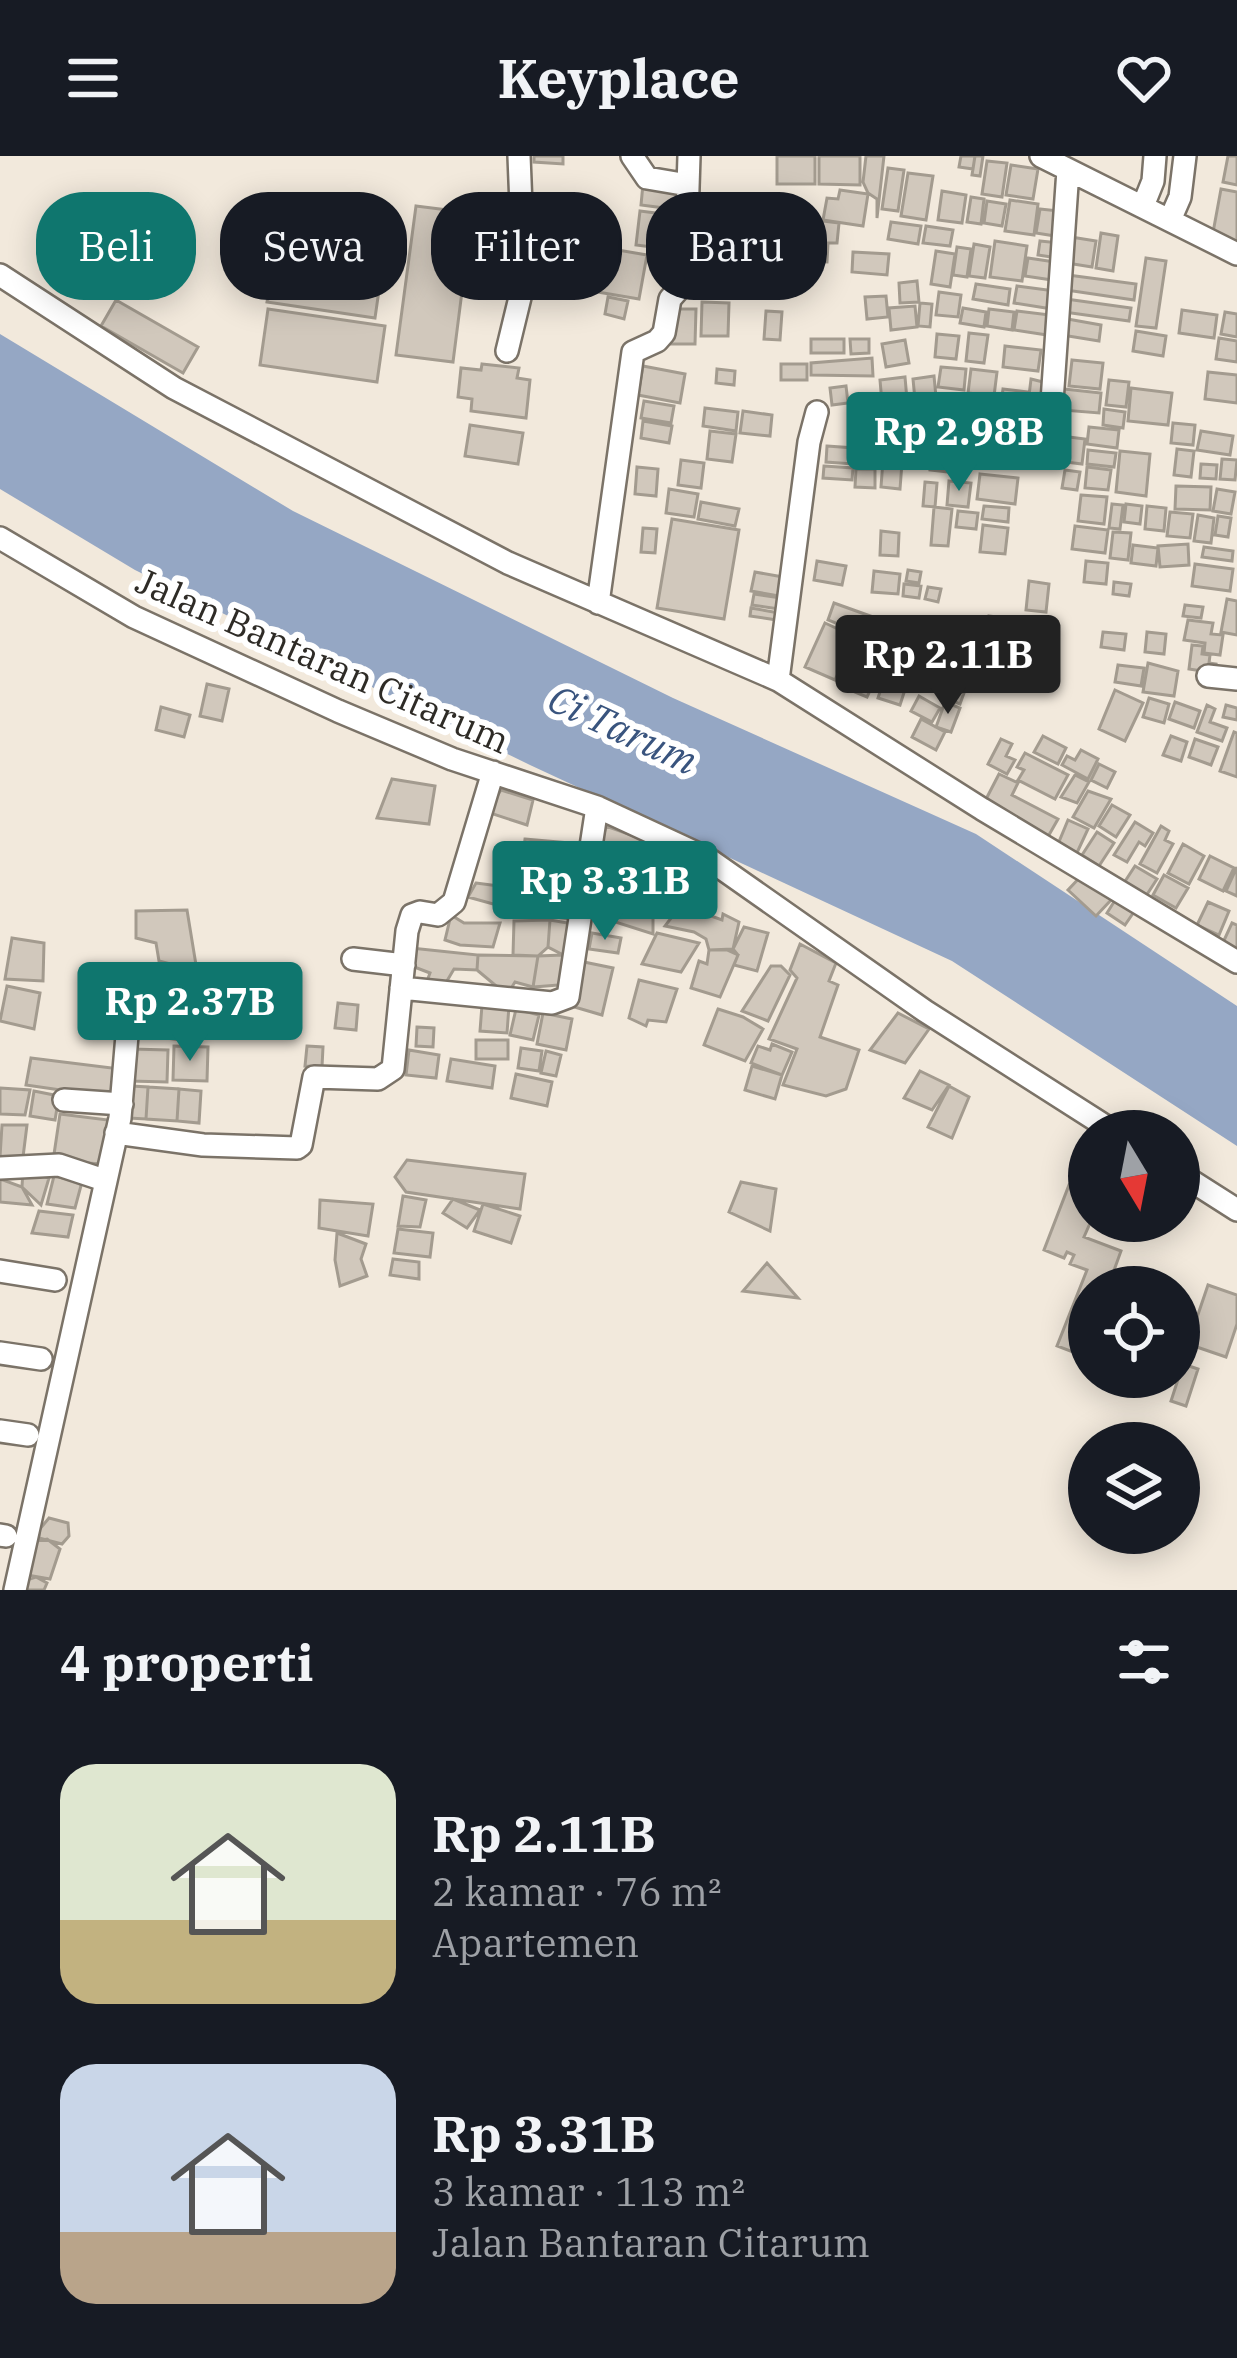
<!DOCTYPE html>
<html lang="id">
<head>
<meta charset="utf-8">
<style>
	:root { --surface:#171b24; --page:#20242c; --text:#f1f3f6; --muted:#9ea1a6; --accent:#0f766e }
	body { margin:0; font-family:"IBM Plex Serif",serif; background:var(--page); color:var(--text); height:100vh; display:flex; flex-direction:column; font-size:45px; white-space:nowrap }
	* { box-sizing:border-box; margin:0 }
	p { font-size:39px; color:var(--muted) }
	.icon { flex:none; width:66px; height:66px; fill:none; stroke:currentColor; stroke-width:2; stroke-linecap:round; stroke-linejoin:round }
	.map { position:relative; height:1434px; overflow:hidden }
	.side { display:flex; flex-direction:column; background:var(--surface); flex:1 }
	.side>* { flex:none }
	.banner { position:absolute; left:36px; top:36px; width:1167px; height:108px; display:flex; gap:24px }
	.needle { width:78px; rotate:170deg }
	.fabs { position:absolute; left:1068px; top:954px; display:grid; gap:24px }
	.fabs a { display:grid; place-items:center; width:132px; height:132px; border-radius:50%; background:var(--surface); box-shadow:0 6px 30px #0003; font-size:60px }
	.price { position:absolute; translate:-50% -102px; padding:0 27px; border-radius:12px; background:var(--accent); color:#fff; font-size:39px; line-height:78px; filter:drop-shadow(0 3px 6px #0008) }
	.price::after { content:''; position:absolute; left:50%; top:72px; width:36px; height:27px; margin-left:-18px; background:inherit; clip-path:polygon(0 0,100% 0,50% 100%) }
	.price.active { background:#222; color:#fff }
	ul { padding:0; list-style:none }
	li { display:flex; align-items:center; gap:36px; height:300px; padding:0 60px }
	li span { display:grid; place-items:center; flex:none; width:336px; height:240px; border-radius:36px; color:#555 }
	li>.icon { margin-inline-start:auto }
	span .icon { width:144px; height:144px; fill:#fffc; stroke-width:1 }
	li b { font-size:51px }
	h2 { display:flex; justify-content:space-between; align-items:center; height:144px; padding:0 60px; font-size:51px }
	.chip { padding:0 42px; border-radius:48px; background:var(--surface); box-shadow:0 6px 30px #0003; font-size:42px; line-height:108px }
	.chip.active { background:var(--accent); color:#fff }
	header { display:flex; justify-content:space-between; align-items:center; height:156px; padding:0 60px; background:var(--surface); font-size:54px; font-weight:800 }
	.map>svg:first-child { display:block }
	.water { fill:#95a7c4 }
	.building { fill:#d1c8bc; stroke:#a39b8f; stroke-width:3 }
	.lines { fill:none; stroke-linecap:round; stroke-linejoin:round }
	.minor-casing { stroke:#7b7368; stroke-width:26 }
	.minor { stroke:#fff; stroke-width:21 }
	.labels { text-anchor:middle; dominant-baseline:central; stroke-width:12; stroke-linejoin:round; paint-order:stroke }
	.street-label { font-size:36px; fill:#2e2b26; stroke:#fff }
	.water-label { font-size:39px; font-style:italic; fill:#39547e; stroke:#fff }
</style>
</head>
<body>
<header><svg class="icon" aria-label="menu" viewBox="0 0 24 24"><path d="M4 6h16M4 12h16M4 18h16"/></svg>Keyplace<svg class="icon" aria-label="heart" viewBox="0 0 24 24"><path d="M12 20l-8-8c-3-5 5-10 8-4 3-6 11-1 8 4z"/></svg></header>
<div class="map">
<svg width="1237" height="1434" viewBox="0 0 1237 1434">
	<rect width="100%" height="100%" fill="#f2e9dc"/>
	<path class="water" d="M0,178L293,355L673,542L976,678L1237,850V990L952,805L530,609L135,414L0,333Z"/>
	<path class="building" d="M534,0H563V8L534,6Z
		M777,0H815V28H777Z
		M819,0H860V29L819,28Z
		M866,0H884L877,62V43L868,37L863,26Z
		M961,0H975L973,13L959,11Z
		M975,0H983L980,20L972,19Z
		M1228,0H1237V29L1223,26Z
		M987,5L1007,7L1002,41L982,38Z
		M1011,9L1038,13L1033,43L1006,39Z
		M888,12L904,14L898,55L882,53Z
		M908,17L933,20L926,64L901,60Z
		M643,28L683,32L680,54L641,49Z
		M1221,33L1237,36V86L1212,82Z
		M840,34L868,38L863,70L823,64L827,42L838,43Z
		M942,35L966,39L962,67L938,64Z
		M971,41L984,43L981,68L967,66Z
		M710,44L758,66L741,103L693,80Z
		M1010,44L1038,48L1034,79L1005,75Z
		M987,45L1006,48L1002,70L984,67Z
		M416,50L472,57L453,206L396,199Z
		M1040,53L1059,55L1055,80L1036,77Z
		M640,55L680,60L676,94L636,89Z
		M799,62L839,67L837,87H828L827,106L796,104Z
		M891,66L921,70L918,88L888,83Z
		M926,70L953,74L950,90L923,87Z
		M1101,77L1118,80L1113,115L1096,112Z
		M1071,81L1096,85L1092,111L1067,107Z
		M995,85L1027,90L1022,125L990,121Z
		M1040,85L1060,87L1058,102L1038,99Z
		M753,87H765L764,113L753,112Z
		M974,88L990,91L985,122L969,120Z
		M957,91L971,93L967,121L953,119Z
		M606,92L647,99L639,143L574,132L576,120L601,124Z
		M936,95L955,98L950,131L931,128Z
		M853,96L889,98L887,119L852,116Z
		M1028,102L1055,106L1052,124L1025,120Z
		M1146,102L1166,105L1156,172L1136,170Z
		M110,103L138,109L132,132L105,126Z
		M336,104L380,110L377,131L333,124Z
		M272,118L379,134L375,162L267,146Z
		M1068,119L1136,128L1134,144L1066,134Z
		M917,125L919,146L900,147L899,127Z
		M976,128L1010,133L1008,149L973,143Z
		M1017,130L1055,135L1052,153L1014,147Z
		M939,136L961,139L958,161L936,159Z
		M886,140L888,161L867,163L865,141Z
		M608,141L628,145L624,163L605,158Z
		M1066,143L1131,152L1129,165L1064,156Z
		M116,144L198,191L183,217L101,170Z
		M702,146L729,147L728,180H701Z
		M920,147L932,148L930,171L918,170Z
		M915,150L917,171L891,174L889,152Z
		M963,152L986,156L984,171L960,167Z
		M268,153L385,170L377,226L260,209Z
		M671,153H696L695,188H671Z
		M989,153L1014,156L1012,174L987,170Z
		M1182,154L1217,159L1214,182L1179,177Z
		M766,155L782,156L780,184L764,183Z
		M1017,155L1050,159L1047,179L1014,174Z
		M1225,156L1237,158V181L1221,178Z
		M1062,162L1101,169L1099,185L1062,179Z
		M1136,175L1166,180L1163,200L1133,195Z
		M969,177L988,179L984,207L966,205Z
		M937,178L959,180L956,203L935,201Z
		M1219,182L1237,185V206L1216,203Z
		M811,183H844V197H811Z
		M850,183H869V197L851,198Z
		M905,184L909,207L886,211L882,188Z
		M1005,190L1041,194L1038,215L1003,211Z
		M872,202L873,220L811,219V207Z
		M1072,204L1103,207L1100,233L1069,230Z
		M482,208L519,212L517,222L530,224L526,262L471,255L472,243L458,241L461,212L481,214Z
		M781,208H807V224H781Z
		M643,210L685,218L680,247L638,239Z
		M941,211L966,213L964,234L938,231Z
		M717,213L735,215L734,229L716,227Z
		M971,213L997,216L994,240L968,237Z
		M1208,216L1237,219V247L1205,243Z
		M934,220L936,241L915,244L913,223Z
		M905,221L907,244L882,247L880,224Z
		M1031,223L1047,227L1048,246L1028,248Z
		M1109,224L1129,226L1126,251L1106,249Z
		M846,230L848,247L832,249L830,232Z
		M1131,232L1172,237L1168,269L1128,265Z
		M1003,233L1028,236L1025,257L1000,255Z
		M1064,233L1101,237L1099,257L1062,254Z
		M939,241L965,244L964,254L938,252Z
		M971,241L996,244L994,257L969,255Z
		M644,245L674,250L671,267L641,262Z
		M705,252L738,256L736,275L703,270Z
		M1104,253L1125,256L1123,272L1103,269Z
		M743,255L772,259L770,280L740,277Z
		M929,259L952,261L949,282L927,280Z
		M985,262L1003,264L999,293L982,291Z
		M643,265L672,270L669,287L641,282Z
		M1006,266L1030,269L1026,299L1003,297Z
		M1173,267L1195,269L1193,289L1171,287Z
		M470,269L523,277L518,308L465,300Z
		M954,271L978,274L976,291L952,288Z
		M1089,271L1119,274L1117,292L1087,288Z
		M710,275L736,278L732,306L707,303Z
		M1201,275L1233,280L1230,299L1197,294Z
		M885,278L904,280L900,333L881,331Z
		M924,278L928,308L909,311V284Z
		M1061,280L1085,283L1082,308L1058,305Z
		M858,284H879V309H858Z
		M933,288L960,291L957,317L930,314Z
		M827,290L854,292L853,308L826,306Z
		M1177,293L1194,295L1191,321L1174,319Z
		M1088,294L1116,297L1114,311L1087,308Z
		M1120,295L1150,298L1146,340L1116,336Z
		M1222,303L1237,304L1235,324L1220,323Z
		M681,304L704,307L701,332L678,329Z
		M1201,308L1217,309L1216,323L1200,322Z
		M824,310L853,312L852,324L823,322Z
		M637,311L658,313L656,340L635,338Z
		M1087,311L1111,314L1108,334L1085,332Z
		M856,313H875V332L855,331Z
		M1065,314L1080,316L1077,334L1062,332Z
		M980,318L1018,322L1015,348L977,343Z
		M949,325L971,327L968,351L947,349Z
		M925,326L937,327L935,351L923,350Z
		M1176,330L1211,331L1210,354L1175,353Z
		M669,333L698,338L694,361L666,357Z
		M1217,333L1235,336L1231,358L1213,355Z
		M1081,339L1107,341L1104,368L1078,365Z
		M701,346L739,353L735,370L698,363Z
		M1112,348L1123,349L1120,373L1109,372Z
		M1126,348L1142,350L1140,368L1124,366Z
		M984,350L1009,352L1008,366L982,363Z
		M1147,350L1166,352L1164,375L1145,373Z
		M934,351L952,353L948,390L931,389Z
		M958,355L978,357L976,373L956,371Z
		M1170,356L1193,358L1190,382L1167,380Z
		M1198,359L1214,362L1211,387L1194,385Z
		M1218,360L1231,362L1228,381L1215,379Z
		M672,363L739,374L724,463L657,452Z
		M983,369L1008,372L1005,398L980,396Z
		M1075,370L1108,374L1105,397L1072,393Z
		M643,372L657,373L655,397L641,396Z
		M881,375L899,377L898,400L880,399Z
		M1113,376L1131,377L1128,404L1110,402Z
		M1188,388L1189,409L1160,411L1158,390Z
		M1133,389L1158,392L1156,410L1131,407Z
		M1204,391L1233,395L1232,405L1202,401Z
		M817,405L846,410L842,429L814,424Z
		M1086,405L1108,407L1106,428L1084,426Z
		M1195,408L1233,413L1230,435L1192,430Z
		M908,414L921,416L919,427L906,425Z
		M874,415L900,418L898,438L872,436Z
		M755,416L783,421L779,440L751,435Z
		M1029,425L1049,428L1046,456L1026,454Z
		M1114,426L1131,428L1129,440L1113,438Z
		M904,428L921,430L919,442L903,440Z
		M928,431L941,433L938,446L925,443Z
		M754,438L781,442L779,453L752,449Z
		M1227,443L1237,445V479L1221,476Z
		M834,447L873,461L866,479L828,464Z
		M1185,449L1203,451L1201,462L1183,460Z
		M751,452L779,457L777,464L750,460Z
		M989,460L1005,462L1003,483L987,482Z
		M1188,464L1213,467L1211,478L1223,479L1220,499L1204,497L1205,487L1184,484Z
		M825,467L855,481L835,524L805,511Z
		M1103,476L1126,478L1124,494L1101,491Z
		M1147,476L1166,478L1164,498L1145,496Z
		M875,484L915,496L911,510L871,499Z
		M1192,489L1203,490L1202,498L1210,499L1209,507L1216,508L1215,517L1189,513Z
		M956,502L969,504L966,520L953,518Z
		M973,502L998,506L995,520L971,515Z
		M1001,502L1015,504L1012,521L997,519Z
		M864,503L881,510L867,541L850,534Z
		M1148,507L1178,515L1174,540L1143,536Z
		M1118,509L1144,512L1141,530L1115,526Z
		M888,511L910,518L900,549L878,542Z
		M207,528L229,533L222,565L200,560Z
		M949,532L964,537L960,548L945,542Z
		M1115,534L1143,547L1125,585L1099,573Z
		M919,540L940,552L932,566L911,555Z
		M1149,542L1169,548L1164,567L1143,561Z
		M945,546L960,552L951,576L936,571Z
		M1175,546L1200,555L1194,572L1169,563Z
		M1207,549L1215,553L1210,566L1227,572L1222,585L1197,576Z
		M1226,549L1237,552V564L1223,561Z
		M161,551L190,559L184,581L156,574Z
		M921,563L945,576L936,594L912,581Z
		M1234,576L1237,577V621L1220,615Z
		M1043,580L1066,592L1058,608L1034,596Z
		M1171,580L1187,586L1181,605L1163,599Z
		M1001,583L1012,588L1006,600L1015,604L1007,618L988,608Z
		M1195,583L1218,591L1211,609L1189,601Z
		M1081,594L1098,603L1088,623L1062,609L1067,600L1075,604Z
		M1025,597L1068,619L1055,643L1018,624L1024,614L1017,611Z
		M1099,608L1115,616L1107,632L1091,624Z
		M999,618L1018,627L1012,639L1058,663L1045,686L983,649Z
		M1075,619L1089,626L1077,647L1061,641Z
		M392,623L435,630L429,668L377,662Z
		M501,634L533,644L527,669L487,656Z
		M1088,635L1111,643L1094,672L1073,661Z
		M1112,649L1130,659L1116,681L1099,670Z
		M1068,664L1088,673L1075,701L1056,693Z
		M1135,666L1153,677L1145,690L1139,686L1127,706L1114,699Z
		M606,670L698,703L678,740L594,716Z
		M1161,670L1169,675L1165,684L1173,688L1157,717L1140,708Z
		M1097,676L1114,687L1099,710L1082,699Z
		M525,683L571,687L563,731L520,726Z
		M1183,688L1204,700L1189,728L1168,717Z
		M1210,700L1234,712L1223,735L1199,723Z
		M1135,710L1157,723L1144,743L1122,730Z
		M1237,711V740L1226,735Z
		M1083,718L1111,744L1096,760L1068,734Z
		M1164,719L1188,732L1176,752L1153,739Z
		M597,723L620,728L618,740L592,734Z
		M476,727L513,732L504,751L468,741Z
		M513,732L562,736L554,761L506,758Z
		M562,736L585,738L581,764L554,761Z
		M1119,738L1138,750L1125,769L1107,757Z
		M1208,746L1229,755L1219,779L1197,769Z
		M621,747L653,751V778L609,764Z
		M681,749L722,764L723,758L739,766L733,793L709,794L706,783L694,776L665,770Z
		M187,754L197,815L159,805L156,787L136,782V755Z
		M451,759L464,767H500L493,791L460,789L445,784Z
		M550,764L579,769L575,805L548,791Z
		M550,764L548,791L538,800L513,799L514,765Z
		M1232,767L1237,769V801L1220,793Z
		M744,771L768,777L757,815L734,809L738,799L733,793Z
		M592,777L621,782L618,797L589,793Z
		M657,777L699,787L681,816L642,808Z
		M12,782L44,787L43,825L5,823Z
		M800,788L836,807L829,825L838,829L820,881L859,894L846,933L826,940L783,929L797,893L769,883L797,822L790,814Z
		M411,792L478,799L477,814L454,813L444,830L426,828L430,817L409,809Z
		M709,794H727L738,799L720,841L691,832L699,805L707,808Z
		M478,799L538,800L533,831L515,826L507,839L477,814Z
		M563,799L575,805L566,840L558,829L533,831L538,800Z
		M584,806L613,812L602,859L571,850Z
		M771,810H781L790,819L768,865L742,855Z
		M159,818H204L200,856L161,847Z
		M639,824L677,833L666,866L648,864L646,870L629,862Z
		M7,830L40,837L34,873L0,865Z
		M161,847L203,856L199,886L157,881Z
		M338,847L358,849L356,874L335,872Z
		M482,849L509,850L507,877L480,875Z
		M516,853L539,859L533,884L510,879Z
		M718,853L743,861L763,873L745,905L704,889Z
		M543,857L572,863L566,894L537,888Z
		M898,857L929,873L905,907L870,894Z
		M417,871L434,872L433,891L416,890Z
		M476,884H508V903H476Z
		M772,888L792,896L782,919L751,907L758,890L770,894Z
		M174,890L208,891L207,925L173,924Z
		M307,890L323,891L322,911L305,910Z
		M521,892L542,895L539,915L518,912Z
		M131,893L168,894L167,926L130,925Z
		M409,894L439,899L436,922L406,919Z
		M546,895L561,899L556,920L541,917Z
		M31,902L120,913L116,942L26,929Z
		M451,903L495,910L492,932L447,925Z
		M752,910L782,919L775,943L745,934Z
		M920,915L949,929L932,954L904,942Z
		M516,918L552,926L547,950L511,942Z
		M131,930L148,931L146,963L129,962Z
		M949,930L969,941L952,982L928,971Z
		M148,931L179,933L177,965L146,963Z
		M0,932L30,934L25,959L0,958Z
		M179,933L201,935L199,967L177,965Z
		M34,935L59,940L55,964L30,960Z
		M60,958L108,964L103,1008L53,1005Z
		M2,969H27L23,1001H0Z
		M407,1004L525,1018L520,1053L406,1036L395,1021Z
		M23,1014L49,1022L41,1049L22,1031Z
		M54,1020L82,1026L75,1052L47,1048Z
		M0,1023L22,1031L32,1049L0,1046Z
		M741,1026L776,1033L770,1075L729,1056Z
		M1069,1029L1089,1036L1091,1065L1084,1081L1121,1095L1108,1131H1089V1179L1081,1199L1057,1190L1087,1114L1070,1108L1074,1099L1067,1096L1064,1102L1044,1094Z
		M403,1040L426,1044L420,1071L398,1070Z
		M453,1043L480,1054L467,1072L443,1057Z
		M320,1044L373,1048L368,1080L319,1072Z
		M483,1048L520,1060L511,1087L474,1075Z
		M39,1055L73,1059L68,1081L32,1077Z
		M398,1073L433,1077L430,1101L394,1097Z
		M337,1077L366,1088L361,1103L367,1120L340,1130L335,1104Z
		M393,1103L419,1106V1123L390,1119Z
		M767,1107L798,1142L743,1135Z
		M1208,1129L1237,1139V1168L1226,1201L1188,1188Z
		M1183,1208L1198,1213L1186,1250L1171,1245Z
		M49,1362L68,1367L69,1380L62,1388L39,1382V1374Z
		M47,1383L60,1393L50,1423L27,1419L32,1386Z
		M36,1421L47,1427L44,1434H19L20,1426Z"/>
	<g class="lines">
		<defs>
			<path id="minor" d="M632,0L647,22L688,29
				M1041,0L1237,98
				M1143,50L1153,25L1155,0
				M1170,64L1180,41L1185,0
				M0,119L174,232L508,407L778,524L982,653L1237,806
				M507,195L524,125L519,0
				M1051,260L1068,14
				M0,382L134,461L338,555L452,603L597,651L707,702L925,855L1113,975
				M598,447L633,196L657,185L664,177L670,143L685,126L689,0
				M1208,520L1237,523
				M778,524L809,286L817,256
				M353,803L404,809
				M401,832L552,847L568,841L597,651
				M64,944L122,948
				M116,977L203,989L297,992L301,989L314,921L378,923L393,913L407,775L412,759L420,756L438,759L454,746L493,616
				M0,1012L59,1009L104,1024
				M1179,1017L1237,1054
				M0,1115L55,1124
				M0,1197L41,1203
				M0,1275L28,1279
				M0,1379L6,1380
				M15,1434L120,962L131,832"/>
		</defs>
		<use href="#minor" class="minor-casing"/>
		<use href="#minor" class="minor"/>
	</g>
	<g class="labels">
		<g class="street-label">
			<text transform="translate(323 504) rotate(24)">Jalan Bantaran Citarum</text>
		</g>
		<g class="water-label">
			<text transform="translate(623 573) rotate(25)">Ci Tarum</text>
		</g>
	</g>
</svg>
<div class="fabs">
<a><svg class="needle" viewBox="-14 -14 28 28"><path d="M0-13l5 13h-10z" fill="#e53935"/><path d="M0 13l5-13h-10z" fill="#9ea1a6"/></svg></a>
<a><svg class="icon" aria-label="locate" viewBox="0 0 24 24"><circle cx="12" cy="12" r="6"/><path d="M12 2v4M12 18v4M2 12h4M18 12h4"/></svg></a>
<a><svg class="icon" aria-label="layers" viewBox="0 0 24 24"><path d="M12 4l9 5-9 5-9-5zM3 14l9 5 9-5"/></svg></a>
</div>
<b class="price" style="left:959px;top:338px">Rp 2.98B</b>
<b class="price active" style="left:948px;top:561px">Rp 2.11B</b>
<b class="price" style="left:605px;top:787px">Rp 3.31B</b>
<b class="price" style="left:190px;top:908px">Rp 2.37B</b>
<div class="banner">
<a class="chip active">Beli</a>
<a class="chip">Sewa</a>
<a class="chip">Filter</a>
<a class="chip">Baru</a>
</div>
</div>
<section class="side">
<h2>4 properti<svg class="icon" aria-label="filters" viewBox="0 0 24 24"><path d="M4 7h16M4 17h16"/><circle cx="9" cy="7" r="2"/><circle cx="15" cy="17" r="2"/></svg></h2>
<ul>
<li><span style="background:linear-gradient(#dfe7d0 65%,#c2b280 0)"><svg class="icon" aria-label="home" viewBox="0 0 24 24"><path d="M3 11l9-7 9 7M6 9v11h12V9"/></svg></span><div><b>Rp 2.11B</b><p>2 kamar · 76 m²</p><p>Apartemen</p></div></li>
<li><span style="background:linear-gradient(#c9d6e8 70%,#b9a48a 0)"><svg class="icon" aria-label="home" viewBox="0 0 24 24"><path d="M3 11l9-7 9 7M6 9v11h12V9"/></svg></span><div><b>Rp 3.31B</b><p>3 kamar · 113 m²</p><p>Jalan Bantaran Citarum</p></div></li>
</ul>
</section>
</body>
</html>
